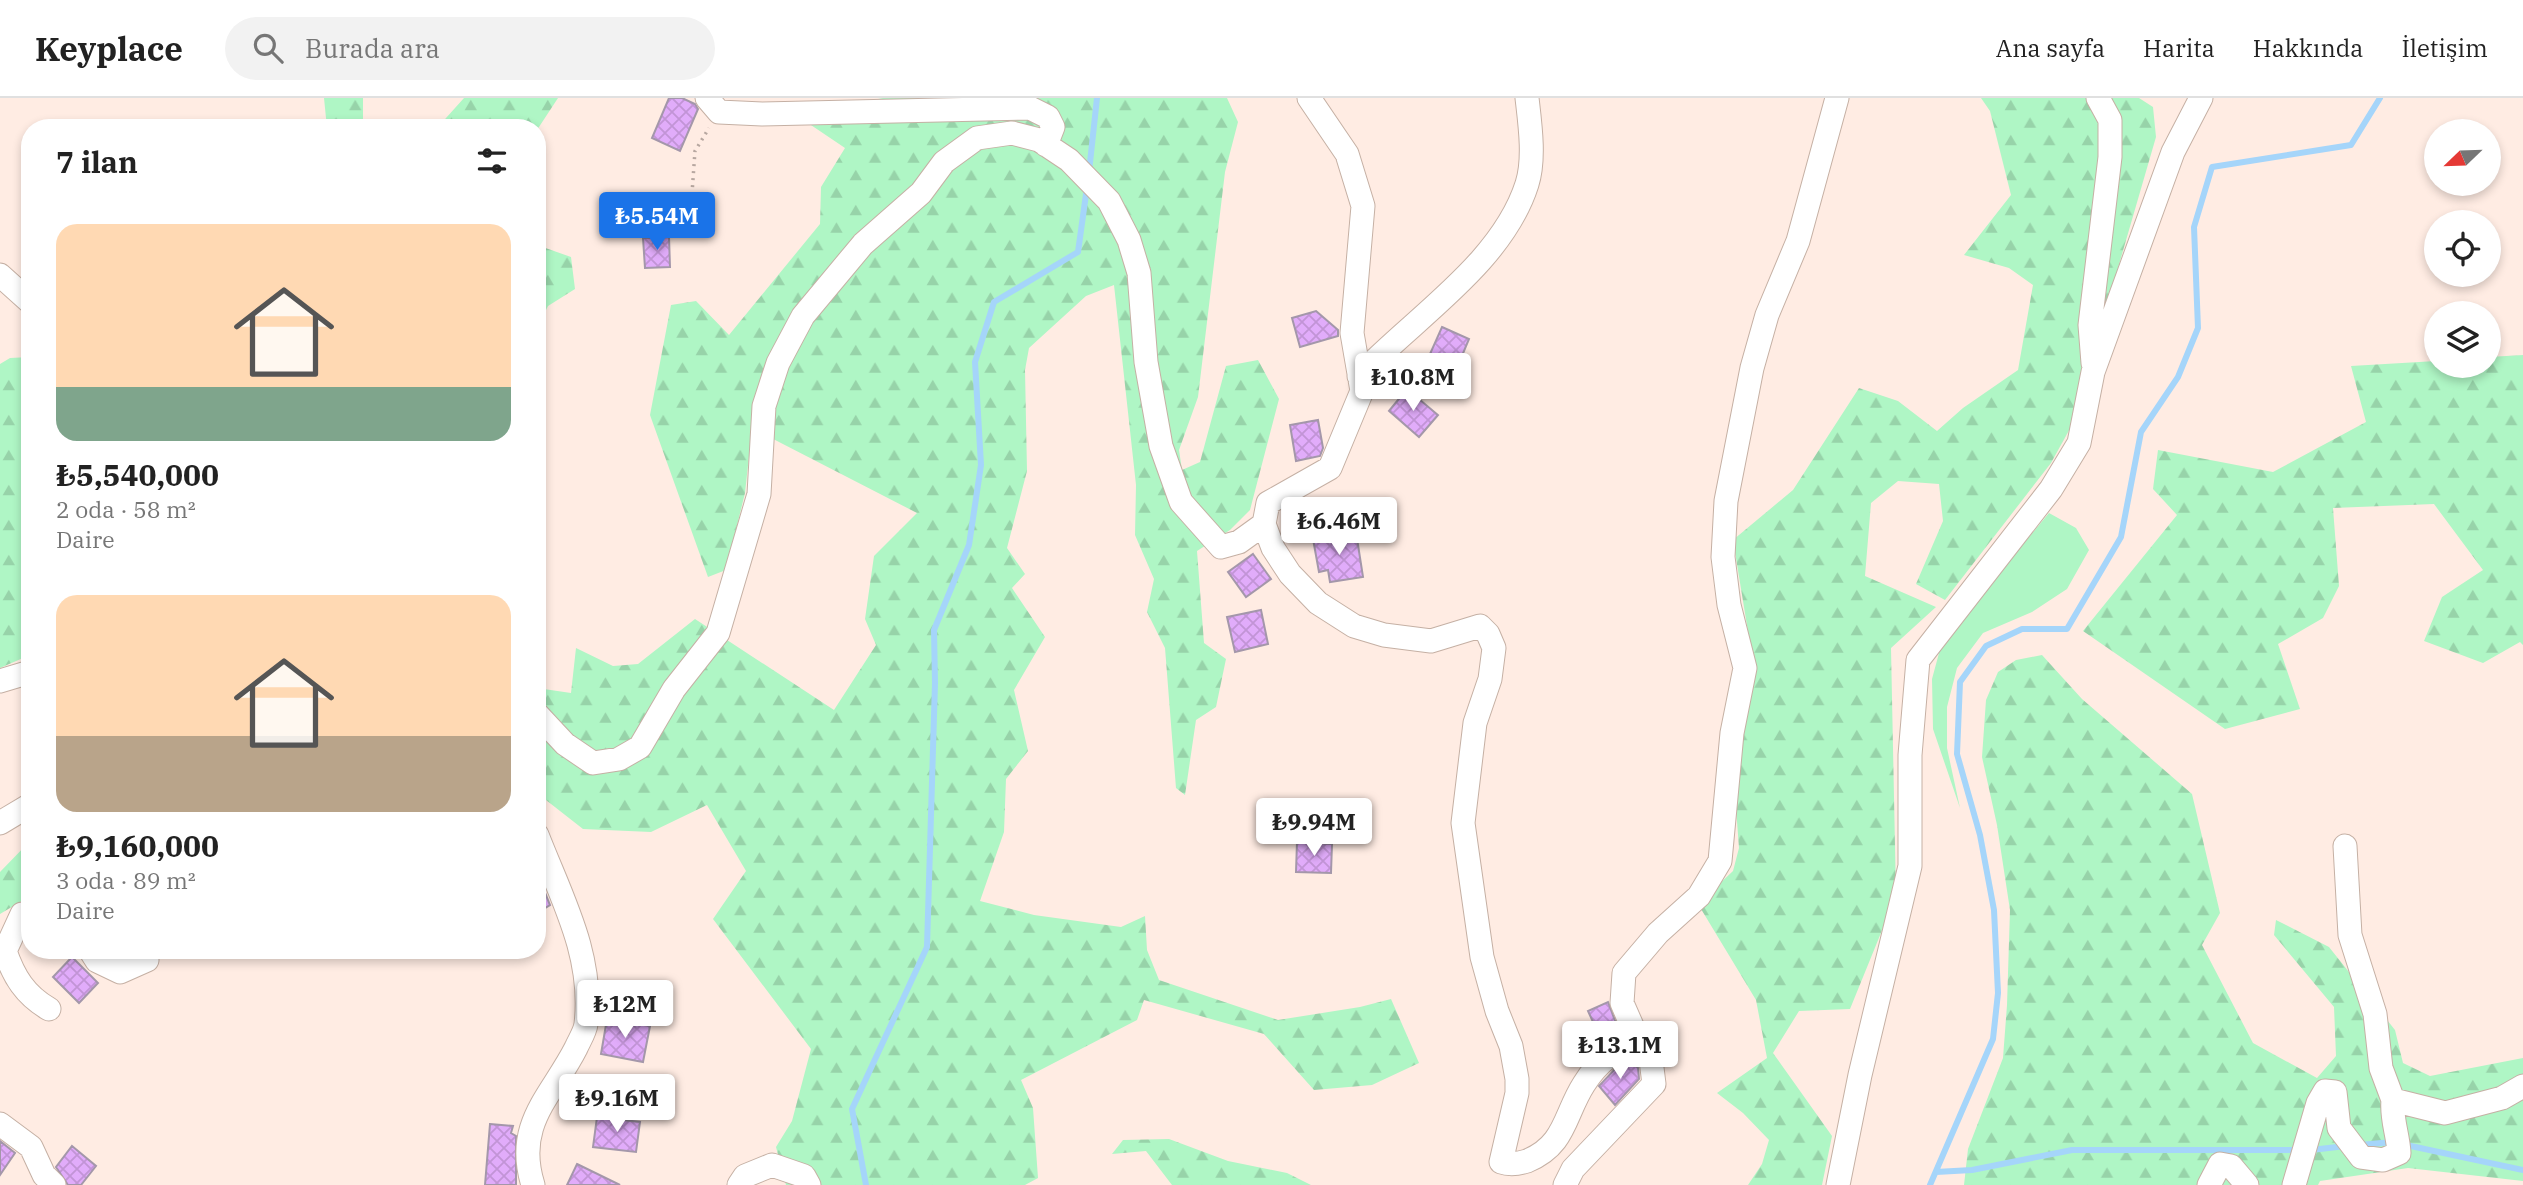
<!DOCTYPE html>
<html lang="tr">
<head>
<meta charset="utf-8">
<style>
	:root { --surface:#fff; --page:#f2f2f2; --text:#222; --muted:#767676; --line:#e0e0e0; --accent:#1a73e8 }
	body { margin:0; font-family:"IBM Plex Serif",serif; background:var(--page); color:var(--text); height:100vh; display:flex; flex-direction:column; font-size:26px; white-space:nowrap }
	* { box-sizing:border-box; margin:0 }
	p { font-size:23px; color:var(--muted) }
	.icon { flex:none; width:38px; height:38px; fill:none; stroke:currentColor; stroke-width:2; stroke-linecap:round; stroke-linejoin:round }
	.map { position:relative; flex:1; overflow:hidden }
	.panel { position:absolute; left:21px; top:21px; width:525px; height:840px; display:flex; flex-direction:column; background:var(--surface); border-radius:28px; box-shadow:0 4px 10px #0003 }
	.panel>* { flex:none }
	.needle { width:46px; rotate:247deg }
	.controls { position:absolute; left:2424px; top:21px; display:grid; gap:14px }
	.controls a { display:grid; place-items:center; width:77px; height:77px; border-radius:50%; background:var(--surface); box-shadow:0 4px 10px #0003; font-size:35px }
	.price { position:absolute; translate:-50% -60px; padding:0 16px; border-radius:7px; background:#fff; color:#222; font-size:23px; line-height:46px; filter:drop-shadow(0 2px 4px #0008) }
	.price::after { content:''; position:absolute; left:50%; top:42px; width:21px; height:16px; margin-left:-10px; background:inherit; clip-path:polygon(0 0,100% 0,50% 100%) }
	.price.selected { background:var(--accent); color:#fff }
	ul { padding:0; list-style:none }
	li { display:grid; align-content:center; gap:14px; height:371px; padding:0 35px }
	li span { display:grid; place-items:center; height:217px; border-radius:21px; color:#555 }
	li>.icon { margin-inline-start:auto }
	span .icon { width:126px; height:126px; fill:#fffc; stroke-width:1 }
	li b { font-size:30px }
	h2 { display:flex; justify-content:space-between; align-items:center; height:84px; padding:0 35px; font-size:30px }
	header { display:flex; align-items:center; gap:42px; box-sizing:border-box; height:98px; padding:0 35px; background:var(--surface); border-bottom:2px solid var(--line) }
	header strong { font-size:33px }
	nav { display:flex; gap:38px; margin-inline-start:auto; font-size:24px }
	.search { width:490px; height:63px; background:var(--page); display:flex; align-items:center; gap:18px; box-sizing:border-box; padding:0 24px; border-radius:38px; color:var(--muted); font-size:26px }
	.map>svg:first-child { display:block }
	.grass { fill:#aff6c5 }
	.forest { fill:url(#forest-firs) }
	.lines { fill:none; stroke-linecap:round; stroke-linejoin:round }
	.stream { stroke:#a5d5fa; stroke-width:6 }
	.building { fill:url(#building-cross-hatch); stroke:#a497aa; stroke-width:2 }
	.minor-casing { stroke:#c5b0a4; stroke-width:25 }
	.path { stroke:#b7a7a0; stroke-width:3.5; stroke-dasharray:2 5; stroke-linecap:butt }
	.minor { stroke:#fff; stroke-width:23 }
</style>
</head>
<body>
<header>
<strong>Keyplace</strong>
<div class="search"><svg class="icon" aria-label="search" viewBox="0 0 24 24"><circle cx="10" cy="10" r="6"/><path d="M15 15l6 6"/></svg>Burada ara</div>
<nav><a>Ana sayfa</a><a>Harita</a><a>Hakkında</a><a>İletişim</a></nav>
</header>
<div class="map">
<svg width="2523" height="1087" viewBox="0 0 2523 1087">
	<defs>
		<pattern id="forest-firs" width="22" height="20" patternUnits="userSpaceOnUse" patternTransform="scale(1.75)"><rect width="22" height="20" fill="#aff6c5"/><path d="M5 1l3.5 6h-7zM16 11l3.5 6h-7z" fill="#97d3a9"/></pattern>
		<pattern id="building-cross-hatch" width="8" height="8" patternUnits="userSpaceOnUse" patternTransform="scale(1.75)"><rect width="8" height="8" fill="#e1acfa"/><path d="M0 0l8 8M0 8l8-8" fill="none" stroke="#c294d6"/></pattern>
	</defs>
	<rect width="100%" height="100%" fill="#ffece3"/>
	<path class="grass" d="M2049,415L2076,430L2089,452L2067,491L2032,514L1983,535L1957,570L1947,609V650L1960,710L1933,631L1932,581L1942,544Z"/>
	<path class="forest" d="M324,0H363V30H327Z
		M464,0H558L537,32L437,30Z
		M883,0H1227L1238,24L1225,74L1198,299L1179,352L1182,372L1200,364L1226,268L1258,262L1279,301L1250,412L1230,432L1197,453L1204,545L1226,561L1216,609L1196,622L1185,697L1176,690L1165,550L1147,514L1154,481L1135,437L1136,387L1114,187L1086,198L1029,250L1025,272L1027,373L1007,450L1025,476L1012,490L1045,539L1014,592L1028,653L1006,681L1004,734L980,803L1034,817L1121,829L1145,818L1147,852L1159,882L1278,922L1360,909L1391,901L1419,965L1372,987L1314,992L1264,936L1144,902L1137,922L1021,982L1033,1010L1038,1080L1025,1087H786L776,1049L792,1023L811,951L713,821L746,773L707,707L651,734L583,731L537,695V590L571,595L576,550L613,568L638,566L695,521L834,612L876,547L865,521L874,458L917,415L752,330L745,395L726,472L708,479L650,317L671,207L696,203L729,237L820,126L821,89L845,50L802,21L734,27L735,5L863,4Z
		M1981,0H2139L2153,9L2156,39L2073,325L2051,365L1945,502L1916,486L1943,423L1939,386L1898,383L1871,405L1865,478L1936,509L1891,550L1896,798L1850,911L1799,913L1773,955L1832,1038L1822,1087H1748L1762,1066L1769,1042L1743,1015L1717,995L1767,960L1756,902L1698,806L1733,773L1739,750L1734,684L1753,564L1733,442L1793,392L1859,290L1898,303L1937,333L1963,310L2018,272L2033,187L2009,170L1964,157L2011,97L1990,13Z
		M537,147L571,159L575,191L548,208L537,230Z
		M2523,257V547L2520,544L2483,565L2424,543L2442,499L2483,472L2434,406L2333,410L2339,488L2323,520L2278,546L2300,611L2225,631L2083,533L2177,417L2153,391L2158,352L2273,374L2366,324L2351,268L2436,263V268H2488L2489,259Z
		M30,259V557L0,570V266L10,260Z
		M2042,557L2082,601L2192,696L2220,815L2202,847L2253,945L2317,980L2336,958L2334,909L2274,837L2276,822L2329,849L2395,932L2403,965L2430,978L2523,960V1083L2408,1070L2320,1083L2318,1087H1964L1968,1051L2003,960L2007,907L2010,812L1997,727L1982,659L1986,602L1998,574L2016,562Z
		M30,743V798L0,816V774Z
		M1169,1041L1228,1063L1287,1075L1311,1087H1172L1146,1053L1112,1056L1123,1042Z"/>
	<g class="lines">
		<path class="stream" d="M1089,74L1097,0
			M2360,1047L2392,1044L2523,1072
			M2311,1052L2346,1048
			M1936,1074L1972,1072L2072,1052H2300
			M866,1087L852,1011L927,849L935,585L934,532L969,447L981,367L975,264L994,204L1078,154L1087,89
			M1930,1087L1993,941L1998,895L1994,812L1980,737L1957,656L1960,584L1986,548L2022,531H2067L2121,439L2141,334L2178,279L2198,230L2194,129L2212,69L2351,47L2380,0"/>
	</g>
	<path class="building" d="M669,0H682L695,6L698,11L680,53L652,40Z
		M669,139L670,169L645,170L643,140Z
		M1316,213L1338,232V238L1300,249L1292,220Z
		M1442,229L1469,241L1454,277L1426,265Z
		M1407,291L1438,317L1419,339L1389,313Z
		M1318,322L1323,350L1320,358L1296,363L1290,327Z
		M1356,434L1363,479L1330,484L1328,472L1319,474L1313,441Z
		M1253,456L1271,481L1246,499L1228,474Z
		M1261,512L1268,546L1235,554L1227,519Z
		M1297,744L1332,746L1331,775L1296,774Z
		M537,775L550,807L537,815Z
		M72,859L98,885L79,905L53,879Z
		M1608,904L1620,936L1603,946L1588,913Z
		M607,921L650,928L643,964L601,956Z
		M1631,962L1638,970L1639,981L1615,1007L1599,988L1616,970Z
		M576,985L601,987L599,1013L573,1011Z
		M597,1019L640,1024L636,1054L593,1049Z
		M490,1026L513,1028L511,1035L516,1038V1087H485Z
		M0,1043L15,1055L0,1077Z
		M72,1048L96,1068L81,1087H68L56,1069Z
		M577,1066L620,1087H567Z"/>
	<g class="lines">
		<defs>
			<path id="minor" d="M707,0L719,14L762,16L1030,10L1048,19L1053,29L1046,47
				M1309,0L1347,56L1363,108L1352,235L1362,293L1330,370L1268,405L1264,426L1273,450L1290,476L1318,505L1354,528L1384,537L1431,543L1480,528L1488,536L1494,550L1490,581L1475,625L1463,725L1482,859L1497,913L1511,948L1517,981V995L1501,1064C1510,1067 1518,1066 1527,1063C1566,1047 1564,1017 1584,986C1597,965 1615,950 1639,944L1651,962L1654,986L1573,1071L1565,1087
				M0,177L30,204
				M2093,265L2090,227L2110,59V22L2098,0
				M1359,278C1414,220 1502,165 1527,86C1535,61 1530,26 1527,0
				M0,583L30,574
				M537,616L565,646L593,665L619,661L640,649L674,591L718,535L759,396L764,308L778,265L803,218L863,146L921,95L944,64L977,40L1012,35L1039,42L1069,62L1109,103L1129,142L1139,175L1146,264L1161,348L1181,404L1221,449L1239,444L1264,426
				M0,725L30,707
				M2345,748L2350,837L2375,916L2381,970L2393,1002L2445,1015L2502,1000L2523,988
				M22,816L5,853C14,879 25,897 49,911
				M90,852L97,863L120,874L147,862
				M1639,944L1622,905L1624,875L1658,835L1699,798L1720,763L1732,635L1745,570L1729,507L1723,459L1726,403L1752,270L1767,217L1798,143L1837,0
				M0,1026L31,1049L44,1077L54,1087
				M533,1087C514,1026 551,999 576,950C579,943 585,934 586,926C594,857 561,799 537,737
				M739,1087L745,1078L772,1067L804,1078L809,1087
				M1838,1087L1860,977L1910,768V657L1918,562L2051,391L2079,345L2093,274L2173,54L2201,0
				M2209,1087L2220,1066L2231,1068L2247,1087
				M2294,1087L2318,1005L2325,993L2335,994L2339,1030L2361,1059L2383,1062L2399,1055C2398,1036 2391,1021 2393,1002"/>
		</defs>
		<use href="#minor" class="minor-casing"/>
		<path class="path" d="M689,138L695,53L709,30"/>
		<use href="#minor" class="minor"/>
	</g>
</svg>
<div class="controls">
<a><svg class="needle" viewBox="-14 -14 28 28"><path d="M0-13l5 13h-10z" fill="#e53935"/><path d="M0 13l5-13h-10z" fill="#767676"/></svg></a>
<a><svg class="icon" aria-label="locate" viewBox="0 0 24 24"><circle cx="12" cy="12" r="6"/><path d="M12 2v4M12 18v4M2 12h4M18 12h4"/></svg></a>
<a><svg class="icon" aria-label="layers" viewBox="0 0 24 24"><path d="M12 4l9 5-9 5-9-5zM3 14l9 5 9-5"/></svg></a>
</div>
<b class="price selected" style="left:657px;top:154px">₺5.54M</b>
<b class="price" style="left:1413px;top:315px">₺10.8M</b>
<b class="price" style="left:1339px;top:459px">₺6.46M</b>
<b class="price" style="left:1314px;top:760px">₺9.94M</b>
<b class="price" style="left:625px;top:942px">₺12M</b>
<b class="price" style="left:1620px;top:983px">₺13.1M</b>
<b class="price" style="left:617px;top:1036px">₺9.16M</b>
<section class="panel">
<h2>7 ilan<svg class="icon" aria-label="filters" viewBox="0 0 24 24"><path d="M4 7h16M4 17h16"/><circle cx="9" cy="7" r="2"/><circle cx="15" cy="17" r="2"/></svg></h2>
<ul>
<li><span style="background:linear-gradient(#ffd9b3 75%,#7fa58c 0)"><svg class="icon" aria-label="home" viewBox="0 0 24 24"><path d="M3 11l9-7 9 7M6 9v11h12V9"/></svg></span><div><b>₺5,540,000</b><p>2 oda · 58 m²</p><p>Daire</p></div></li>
<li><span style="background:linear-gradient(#ffd9b3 65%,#b9a48a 0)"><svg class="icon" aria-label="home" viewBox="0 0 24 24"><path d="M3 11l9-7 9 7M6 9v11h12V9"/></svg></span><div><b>₺9,160,000</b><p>3 oda · 89 m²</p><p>Daire</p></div></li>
</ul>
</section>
</div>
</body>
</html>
